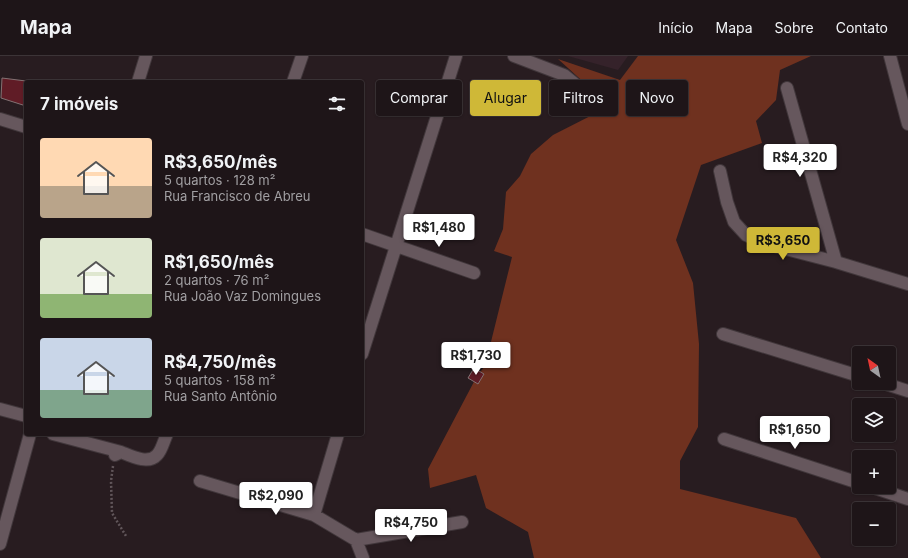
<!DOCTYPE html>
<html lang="pt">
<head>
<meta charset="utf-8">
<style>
	:root { --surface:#1e1518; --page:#2b2225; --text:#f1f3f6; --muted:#a19fa2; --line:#3c3437; --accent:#cfb837 }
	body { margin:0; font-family:Inter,sans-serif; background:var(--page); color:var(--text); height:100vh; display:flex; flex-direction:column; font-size:15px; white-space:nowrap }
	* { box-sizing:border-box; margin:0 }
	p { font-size:13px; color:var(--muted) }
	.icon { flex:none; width:22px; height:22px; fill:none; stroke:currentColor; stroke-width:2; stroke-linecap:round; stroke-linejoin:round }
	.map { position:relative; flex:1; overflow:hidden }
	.sheet { position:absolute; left:24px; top:24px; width:340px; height:356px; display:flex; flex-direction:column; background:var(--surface); border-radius:4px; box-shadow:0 1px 3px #0004,0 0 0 1px var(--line) }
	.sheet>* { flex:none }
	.hud { position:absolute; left:376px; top:24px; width:380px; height:36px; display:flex; gap:8px }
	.needle { width:26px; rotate:327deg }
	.tools { position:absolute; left:852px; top:290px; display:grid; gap:8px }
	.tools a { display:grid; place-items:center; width:44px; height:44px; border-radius:4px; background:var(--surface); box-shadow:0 1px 3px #0004,0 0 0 1px var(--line); font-size:20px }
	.price { position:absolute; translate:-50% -34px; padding:0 9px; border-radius:4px; background:#fff; color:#222; font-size:13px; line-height:26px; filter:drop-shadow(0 1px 2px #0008) }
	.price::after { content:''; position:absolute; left:50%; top:24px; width:12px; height:9px; margin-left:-6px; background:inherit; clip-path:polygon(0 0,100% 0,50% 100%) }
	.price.active { background:var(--accent); color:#111 }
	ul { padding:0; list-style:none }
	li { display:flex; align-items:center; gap:12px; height:100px; padding:0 16px }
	li span { display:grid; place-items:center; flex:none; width:112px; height:80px; border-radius:4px; color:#555 }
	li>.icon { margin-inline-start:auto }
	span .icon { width:48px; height:48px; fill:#fffc; stroke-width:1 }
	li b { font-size:17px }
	h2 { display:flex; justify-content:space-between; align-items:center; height:48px; padding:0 16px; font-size:17px }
	.tag { padding:0 14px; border-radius:4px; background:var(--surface); box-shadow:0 1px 3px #0004,0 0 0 1px var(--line); font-size:14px; line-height:36px }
	.tag.active { background:var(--accent); color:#111 }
	header { display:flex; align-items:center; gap:24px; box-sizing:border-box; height:56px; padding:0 20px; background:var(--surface); border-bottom:1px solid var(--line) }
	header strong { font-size:19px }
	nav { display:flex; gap:22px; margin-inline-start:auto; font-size:14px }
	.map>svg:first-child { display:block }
	.built { fill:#35222a }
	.green { fill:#6f311f }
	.building { fill:#601c26; stroke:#837273 }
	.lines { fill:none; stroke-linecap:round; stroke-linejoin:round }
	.minor-casing { stroke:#41373b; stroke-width:14 }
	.path { stroke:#61565a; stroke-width:2.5; stroke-dasharray:2 2; stroke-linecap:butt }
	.minor { stroke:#66575d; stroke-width:12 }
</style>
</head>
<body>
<header>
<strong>Mapa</strong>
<nav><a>Início</a><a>Mapa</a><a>Sobre</a><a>Contato</a></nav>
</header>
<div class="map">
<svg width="908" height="502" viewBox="0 0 908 502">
	<rect width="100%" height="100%" fill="#281c20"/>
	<path class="built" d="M568,0H628L618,14Z"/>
	<path class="green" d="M638,0H811L780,14L776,44L756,65L762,87L701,109L676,184L693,227L699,288L698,371L680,405V433L796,462L821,502H534L528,476L486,452L476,419L430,432L428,413L477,320L485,310L512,201L494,195L503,173L506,136L520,120L531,98L553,79L610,50L558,3L620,24Z"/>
	<path class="building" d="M2,22L26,25V50L1,42Z
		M474,312L484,318L478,328L468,322Z"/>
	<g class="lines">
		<defs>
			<path id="minor" d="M514,0L564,19L575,28L582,39
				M890,0L908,68
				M138,26L146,0
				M293,26L302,0
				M787,32L836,206
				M0,63L26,71
				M720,115L727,146L734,166L746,179L763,187L836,206L908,228
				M362,178L474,217
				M723,278L859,320
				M362,298L456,0
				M883,327L908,335
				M0,353L26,360
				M53,378L121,396
				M724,383L859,427
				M115,399L121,396C131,400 148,409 157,399C162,394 164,384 167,378
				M200,425L314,459L356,484L462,466
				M872,431L908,443
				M314,459L338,378
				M356,484L363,502
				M0,488L30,378"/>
		</defs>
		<use href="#minor" class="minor-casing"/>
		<path class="path" d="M113,410L111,425L112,457L126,480"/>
		<use href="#minor" class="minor"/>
	</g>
</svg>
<div class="tools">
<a><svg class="needle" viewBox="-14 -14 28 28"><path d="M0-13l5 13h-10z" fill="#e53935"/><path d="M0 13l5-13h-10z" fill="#a19fa2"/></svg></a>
<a><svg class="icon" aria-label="layers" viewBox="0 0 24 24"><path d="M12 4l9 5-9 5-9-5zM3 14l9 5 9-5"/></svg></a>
<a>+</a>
<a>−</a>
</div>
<b class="price" style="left:800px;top:122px">R$4,320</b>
<b class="price" style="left:439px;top:192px">R$1,480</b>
<b class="price active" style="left:783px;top:205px">R$3,650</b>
<b class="price" style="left:476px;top:320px">R$1,730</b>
<b class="price" style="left:795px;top:394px">R$1,650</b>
<b class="price" style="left:276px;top:460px">R$2,090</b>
<b class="price" style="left:411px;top:487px">R$4,750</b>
<div class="hud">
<a class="tag">Comprar</a>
<a class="tag active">Alugar</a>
<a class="tag">Filtros</a>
<a class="tag">Novo</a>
</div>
<section class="sheet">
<h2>7 imóveis<svg class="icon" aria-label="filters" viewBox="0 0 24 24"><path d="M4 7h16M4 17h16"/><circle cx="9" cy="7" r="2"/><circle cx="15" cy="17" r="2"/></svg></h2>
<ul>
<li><span style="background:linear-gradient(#ffd9b3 60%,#b9a48a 0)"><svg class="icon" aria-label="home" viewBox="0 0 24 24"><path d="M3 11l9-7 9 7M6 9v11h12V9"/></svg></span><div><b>R$3,650/mês</b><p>5 quartos · 128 m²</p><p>Rua Francisco de Abreu</p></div></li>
<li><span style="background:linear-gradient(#dfe7d0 70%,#8fb573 0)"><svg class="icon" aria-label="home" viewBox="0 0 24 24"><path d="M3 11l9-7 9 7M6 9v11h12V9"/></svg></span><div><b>R$1,650/mês</b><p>2 quartos · 76 m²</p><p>Rua João Vaz Domingues</p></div></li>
<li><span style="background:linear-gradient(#c9d6e8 65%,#7fa58c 0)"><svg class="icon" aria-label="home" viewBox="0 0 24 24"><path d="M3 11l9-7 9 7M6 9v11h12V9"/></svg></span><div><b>R$4,750/mês</b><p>5 quartos · 158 m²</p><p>Rua Santo Antônio</p></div></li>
</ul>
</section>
</div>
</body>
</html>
